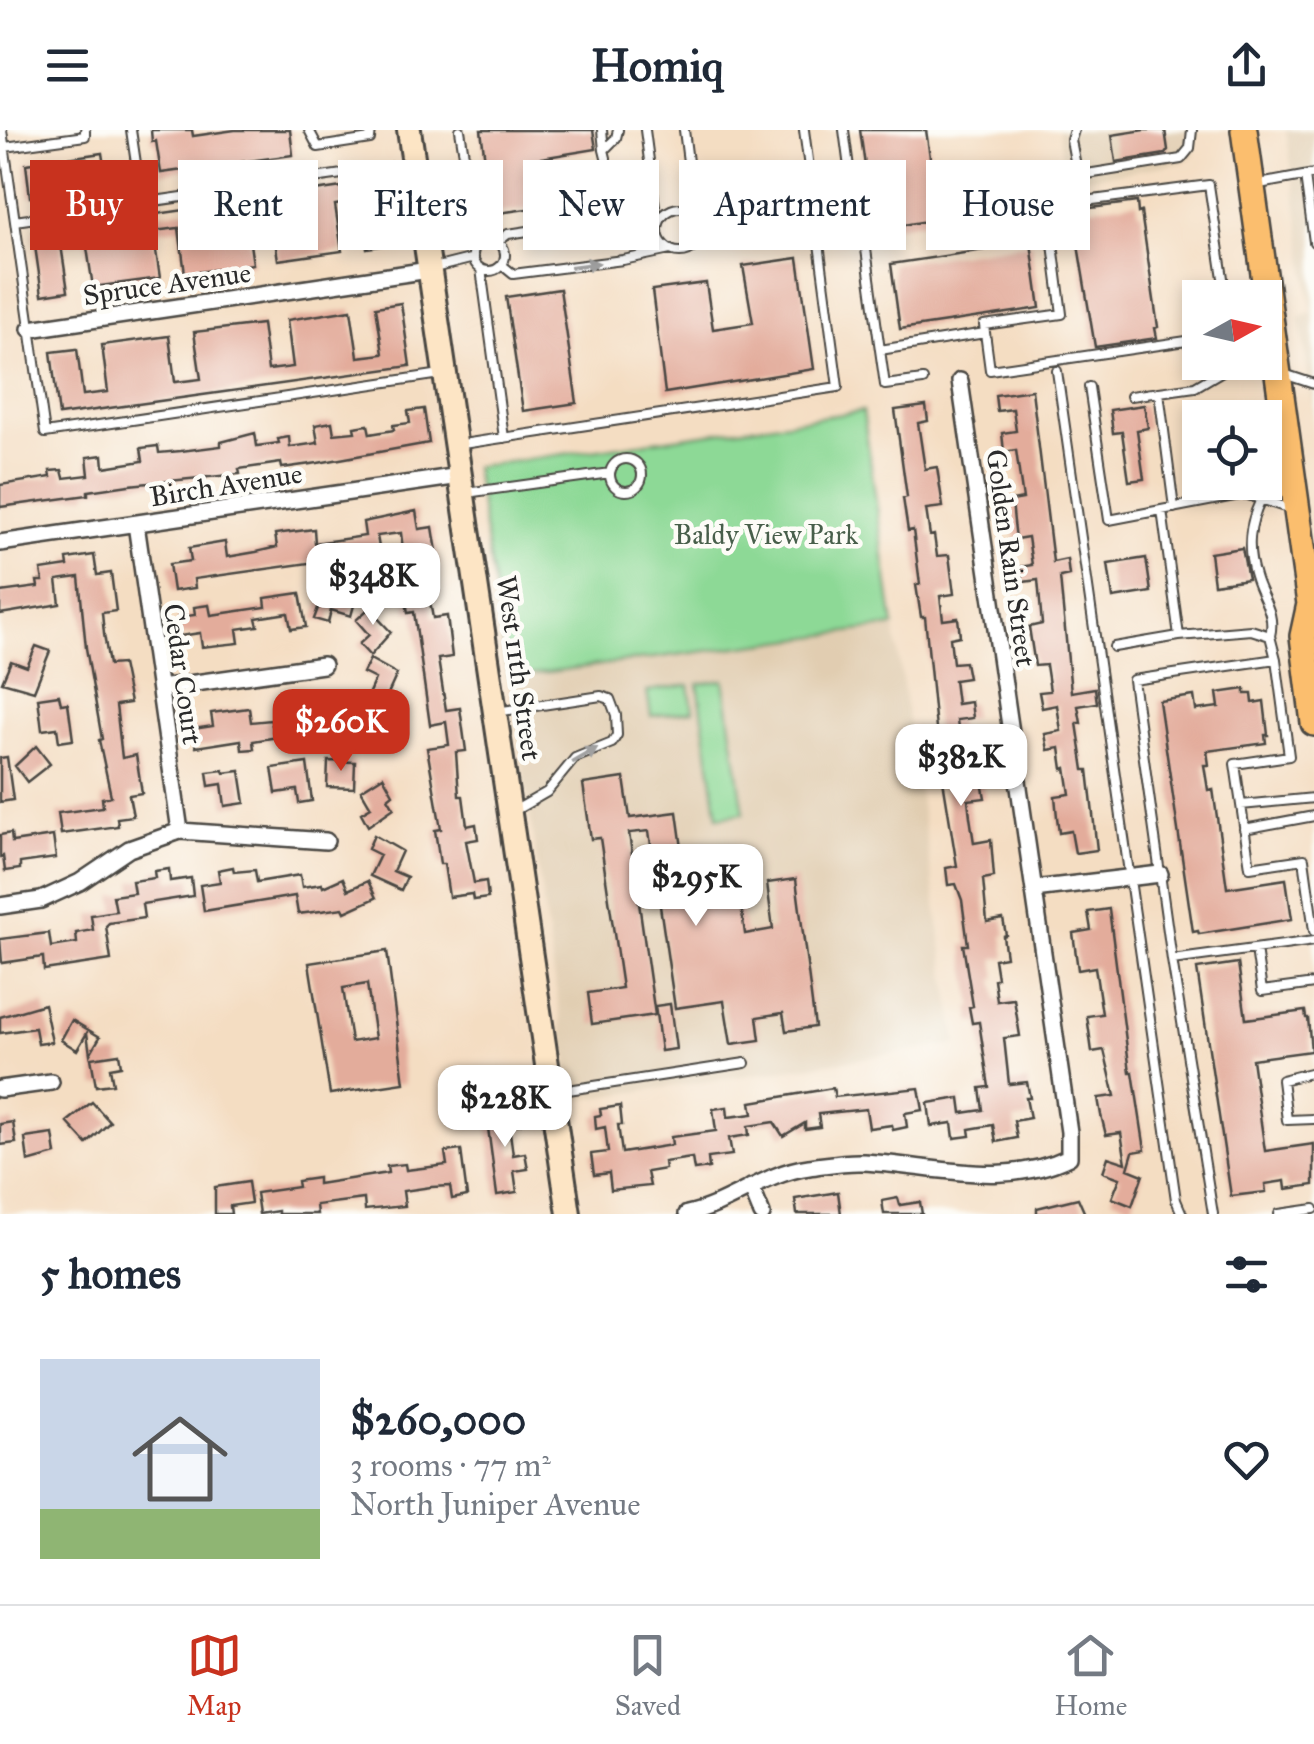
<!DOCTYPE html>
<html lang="en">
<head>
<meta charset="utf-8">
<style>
	:root { --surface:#fff; --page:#f6f6f7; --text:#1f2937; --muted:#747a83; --line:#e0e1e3; --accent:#c8321e }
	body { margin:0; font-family:"IM FELL Great Primer",serif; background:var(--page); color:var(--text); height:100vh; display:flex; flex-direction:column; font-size:38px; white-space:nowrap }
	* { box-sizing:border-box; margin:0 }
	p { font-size:32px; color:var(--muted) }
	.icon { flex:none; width:55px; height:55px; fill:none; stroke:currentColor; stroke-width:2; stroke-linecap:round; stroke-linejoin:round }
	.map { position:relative; height:1084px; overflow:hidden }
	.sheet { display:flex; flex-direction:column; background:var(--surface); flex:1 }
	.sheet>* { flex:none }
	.hud { position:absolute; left:30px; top:30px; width:1255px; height:90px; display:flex; gap:20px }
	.needle { width:65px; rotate:82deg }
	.tools { position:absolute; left:1182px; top:150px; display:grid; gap:20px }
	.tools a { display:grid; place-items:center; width:100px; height:100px; border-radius:0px; background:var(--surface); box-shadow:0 5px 15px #0003; font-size:50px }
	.price { position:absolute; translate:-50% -85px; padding:0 22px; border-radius:20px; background:#fff; color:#222; font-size:32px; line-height:65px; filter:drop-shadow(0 2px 5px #0008) }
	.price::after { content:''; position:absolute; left:50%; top:60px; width:30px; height:22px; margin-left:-15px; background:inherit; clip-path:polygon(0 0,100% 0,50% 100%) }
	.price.active { background:var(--accent); color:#fff }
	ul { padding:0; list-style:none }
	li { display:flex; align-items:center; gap:30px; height:250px; padding:0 40px }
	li+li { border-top:2px solid var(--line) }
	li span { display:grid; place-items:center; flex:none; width:280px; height:200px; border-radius:0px; color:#555 }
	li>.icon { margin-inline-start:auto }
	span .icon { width:120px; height:120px; fill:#fffc; stroke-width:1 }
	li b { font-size:42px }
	h2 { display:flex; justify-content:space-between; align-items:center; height:120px; padding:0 40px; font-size:42px }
	.chip { padding:0 35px; border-radius:0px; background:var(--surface); box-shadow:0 5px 15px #0003; font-size:35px; line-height:90px }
	.chip.active { background:var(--accent); color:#fff }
	header { display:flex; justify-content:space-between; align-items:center; height:130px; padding:0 40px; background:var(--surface); font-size:45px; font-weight:700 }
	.tab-bar { display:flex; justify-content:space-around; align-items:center; height:140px; border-top:2px solid var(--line); background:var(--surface); font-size:28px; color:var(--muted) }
	.tab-bar a { display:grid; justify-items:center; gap:5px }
	.tab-bar .active { color:var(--accent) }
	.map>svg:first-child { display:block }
	.built { fill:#e1cdb1 }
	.green { fill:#8dd996; stroke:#5c8260; stroke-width:2.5 }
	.building { fill:#e3ac9b; fill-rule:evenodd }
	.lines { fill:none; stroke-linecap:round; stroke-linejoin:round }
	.lane-casing { stroke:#494642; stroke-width:12 }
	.street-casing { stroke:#494642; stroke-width:20 }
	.secondary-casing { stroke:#494642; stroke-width:28 }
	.primary-casing { stroke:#494642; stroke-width:30 }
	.lane { stroke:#fff; stroke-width:8 }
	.street { stroke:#fff; stroke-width:15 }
	.secondary { stroke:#fde5c5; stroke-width:22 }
	.primary { stroke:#fbbe6e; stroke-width:25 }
	.oneway { fill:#a0a0a0 }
	.labels { text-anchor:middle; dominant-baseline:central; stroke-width:9; stroke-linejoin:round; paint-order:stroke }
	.street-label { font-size:28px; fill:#2b2b2b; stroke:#fdfcf7 }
	.park-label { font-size:28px; fill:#485f4b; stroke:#fdfcf7 }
</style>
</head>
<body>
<header><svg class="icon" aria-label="menu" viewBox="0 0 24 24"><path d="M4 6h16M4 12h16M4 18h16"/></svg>Homiq<svg class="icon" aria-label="share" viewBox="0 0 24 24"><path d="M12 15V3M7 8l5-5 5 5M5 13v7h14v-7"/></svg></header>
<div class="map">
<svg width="1314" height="1084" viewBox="0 0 1314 1084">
	<rect width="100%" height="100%" fill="#fdfcf7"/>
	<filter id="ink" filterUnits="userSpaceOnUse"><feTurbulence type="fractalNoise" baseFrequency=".01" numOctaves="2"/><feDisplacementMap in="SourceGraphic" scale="20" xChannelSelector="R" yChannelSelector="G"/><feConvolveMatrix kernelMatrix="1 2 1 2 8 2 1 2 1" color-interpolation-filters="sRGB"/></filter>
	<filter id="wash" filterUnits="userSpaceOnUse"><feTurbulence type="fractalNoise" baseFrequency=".0048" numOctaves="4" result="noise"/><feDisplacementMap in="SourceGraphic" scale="40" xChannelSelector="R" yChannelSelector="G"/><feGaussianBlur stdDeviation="2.25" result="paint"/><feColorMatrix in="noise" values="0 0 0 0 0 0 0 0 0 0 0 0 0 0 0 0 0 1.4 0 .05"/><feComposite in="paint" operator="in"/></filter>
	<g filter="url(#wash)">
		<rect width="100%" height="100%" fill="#f4ddc2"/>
		<path class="built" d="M1058,0H1195L1196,5L1194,25L1182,33L1066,51Z
			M1286,0H1314V289L1300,188L1312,182Z
			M894,496L957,914L573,971L509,547Z"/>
		<path class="green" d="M863,281L894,496L509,547L474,337Z
			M724,550L744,683L718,687L698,554Z
			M689,555L693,581L651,586L647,561Z"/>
		<g id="blocks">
			<path class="building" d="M151,0H192L193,6L235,0H290L293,25L161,43L156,11L152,12Z
				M481,0H593L596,19L541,28L548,76L492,84Z
				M860,0H926L939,89L874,100Z
				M1144,0H1165L1168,20L1165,24L1116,32L1112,5Z
				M102,23L107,55L30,67L26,34Z
				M383,51L393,114L367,118L360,71L335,75L342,121L278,130L271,84L246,87L253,134L185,144L179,98L153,101L160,148L93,157L86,111L61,115L68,161L42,165L33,102Z
				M1137,72L1138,83L1141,82L1158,197L1155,198L1157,208L1095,217L1074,91H1077L1075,80Z
				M1031,113L1040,178L900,199L891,134Z
				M798,128L814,239L665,263L652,160L706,153L713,199L753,193L743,136Z
				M560,159L577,273L523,281L506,167Z
				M401,173L410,236L59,285L51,222L77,219L83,265L108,262L102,215L169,206L175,252L201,249L194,202L262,194L268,240L293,237L287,190L351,180L358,227L383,224L376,177Z
				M1032,260L1053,432L1067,429L1069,445L1060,447L1071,562L1095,558L1097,573L1078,576L1081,593H1077L1084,640H1088L1097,720L1075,723L1071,701L1059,703L1057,687L1055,666L1070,664L1066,638L1063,639L1060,618L1048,620L1045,604L1061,601L1057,575L1042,578L1039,562L1050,561L1046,535L1035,536L1029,497L1042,494L1038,450L1023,452L1020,437L1032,435L1028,407L1016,409L1014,392L1012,371L1023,369L1020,349L1016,320L1004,322L1002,303L1016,301L1013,279L997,281L995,265Z
				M1144,275L1148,298L1137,300L1144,349L1129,351L1122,302L1113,303L1110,280Z
				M926,276L928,291L918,293L925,339L937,337L943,377L926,379L930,406L934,405L937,426L949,425L954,464L940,466L943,490L958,488L960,506L950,508L953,533L965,532L968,548L954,550L957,574L971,572L973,588L957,590L962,632L978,630L985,668L968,670L970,687L974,713L991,710L994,747L983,749L987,792L1003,789L1006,805L1003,806L1006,827L994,829L997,848L994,849L997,871L1014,869L1020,906L1004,908L1009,954L1027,952L1030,968H1026L1030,988L1014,991L1017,1008L996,1012L993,995L969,999L970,1006L954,1008L952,993L931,996L928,973L960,968L962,983L983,980L980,958L989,957L979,892L972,893L969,877L973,876L963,815H968L962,770L956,754L948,755L946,738L957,736L938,619L925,487H921L916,455L920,454L913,400L908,401L903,368L907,367L895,280Z
				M424,279L429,313L318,333L282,338L281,333L239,339L240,344L129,355L88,361V365L0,377V355L51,347L50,341L62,340L64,348L89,345L87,327L103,325L104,337L143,331L141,318L158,316L159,323L181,321L221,316V312L255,303L257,316L279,313L278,309L289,307L290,317L318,313L315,295L332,292L334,304L355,302L354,297L368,295L370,304L394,300L393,295L410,293L408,281Z
				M416,381L419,399L433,397L439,434L424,436L429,467L433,488L447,486L452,527L438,529L446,580L460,578L466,621L456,622L459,666H463L467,696L476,694L478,709L466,711L474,753L486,751L488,768L473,770L472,764L449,767L444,734H440L435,700L441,699L427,618L449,615L446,592L430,595L414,482L408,483L406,471L409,470L401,403L377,406L380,423L194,449L195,458L173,461L169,434L191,431L189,418L225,412L227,427L256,422L277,417L275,404L314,399L315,413L344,409L365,406L363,392Z
				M1242,418L1248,449L1214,454L1210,423Z
				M94,425L97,445L111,443L116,481L102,483L104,504L109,535L122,534L130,573L116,575L122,628L136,625L142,663L129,665L133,686L117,688L118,696L61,704L58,683L103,677L102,668L111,666L99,610L102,609L86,518L79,447L57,450L60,474L0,484V462L38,457L37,451H43L41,440L68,436L67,429Z
				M1146,428L1151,462L1113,468L1108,434Z
				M325,459L356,468L351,486L331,480L328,493L314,489Z
				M300,463L306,497L291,499L288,483L256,488L258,496L237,499L239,513L202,517L200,503L180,506L178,487L195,485L194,477L209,475L211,485L266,477L265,468Z
				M378,470L385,478L376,486L391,502L370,526L359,514L369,505L356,490Z
				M36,516L50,521L34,561L2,552L11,531L27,537Z
				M370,529L397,544L383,575L367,567L375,549L363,543Z
				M1245,559V564H1252L1253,573L1264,571L1268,605H1265L1266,613L1207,621L1209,635H1204L1208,660L1213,659L1227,758L1286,749L1292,789L1199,804L1198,801L1193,802L1159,571L1194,566L1196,580L1219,577L1217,563Z
				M59,565L61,574L68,573L73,610L59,612L57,598L42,600L38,568Z
				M341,570L346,583L365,576L372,593L340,604L334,588L315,591L318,608L285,613L284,606L253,611L254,619L242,620L241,610L196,617L193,599L213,596L211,583L249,578L251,592L271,590L272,595L304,590L302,576L317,574V579Z
				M36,616L50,634L27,652L15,636Z
				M7,627L13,670L0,672V628Z
				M328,631L355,632L354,658L327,657Z
				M307,633L312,671L299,673L297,660L276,663L272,638Z
				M223,640L224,643L240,641L245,673L225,676L222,654L209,656L207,642Z
				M383,646L393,664L388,668L394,678L368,696L361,683L371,677L361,660Z
				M624,648L630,688L677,682L685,740L735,732L745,804L773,799L767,753L796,749L815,897L786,901L783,883L757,887L760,910L731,914L724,871L675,878L649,701L629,703L655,885L592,894L588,863L622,858L600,708L591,709L583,654Z
				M11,703L12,712L53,706L56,728L20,733V739L5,741L3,726L0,727V705Z
				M374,705L402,721L393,741L407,747L401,760L370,746L380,725L368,719Z
				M233,737L234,742L255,740L257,752L300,745L302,757L322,754L323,757L343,748L348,760L368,751L376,768L345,782L343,778L298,784L295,766L204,781L200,755L220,752L218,740Z
				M169,739L170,751L191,748L193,766L142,774L144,788L109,793L106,796L111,830L44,840L43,827L2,833L0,809L49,803L51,817L77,813L76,803L93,800L91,785L116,781L113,766L134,763L132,751L155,748L154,741Z
				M1109,779L1130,942H1133L1145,1020L1133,1022L1128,1039L1143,1045L1132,1076L1112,1068L1120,1048L1103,1042L1108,1027L1126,1033L1121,1003L1106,1005L1101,985L1098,968L1115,966L1104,920L1092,922L1087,886L1102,884L1095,837L1078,840L1073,803L1091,800L1088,782Z
				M387,821L404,953L330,964L309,833ZM367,854L375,908L351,912L343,858Z
				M1238,833L1246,889L1305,881L1306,888H1308L1311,921L1252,929L1265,1021L1314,1014V1055L1286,1059L1285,1051L1265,1054L1266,1062L1231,1066L1197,839Z
				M44,874L52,912L38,914L35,898L0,903V887Z
				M670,874L676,919L661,921L655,876Z
				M72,890L100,907L90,924L87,903L77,920L61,910Z
				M119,924L121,936L110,938L113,954L96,956L91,928Z
				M833,958L835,967L919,958L923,980L905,983L907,997L893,1000L892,995L869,998L866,979L818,984L820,997L805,999V993L783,1006L774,992L748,996L749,1005L729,1008L732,1025L708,1028L709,1038L694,1040L692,1028L664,1032L665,1039L647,1042L650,1056L611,1060L609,1043L594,1045L591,1024L608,1022L605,997L596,999L595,986L601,985L600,979L620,976L622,995H618L622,1023L672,1015L671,1007L716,1001L713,979L727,977L728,987L753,984L751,972Z
				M92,972L110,992L87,1014L67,992Z
				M518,978L520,994L509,995L513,1025L525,1023L528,1039L514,1041L517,1062L497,1065L486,983Z
				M13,992L16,1013L0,1015V994Z
				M53,1004L56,1024L28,1032L25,1008Z
				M461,1020L467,1066L452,1069L450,1056L431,1057L403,1061L405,1076L365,1080L364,1069L316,1075L317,1084H278V1081L259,1084L256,1063L298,1057L297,1051L318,1048V1054L388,1043L387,1036L405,1034L406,1040L447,1035L445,1022Z
				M248,1052L251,1073L230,1076L231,1084H215V1057Z
				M838,1062L841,1084H797L795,1069Z
				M898,1068L900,1075L920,1072L922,1084H884L882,1071Z
				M1078,1068L1085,1084H1037V1078Z"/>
		</g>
	</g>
	<g filter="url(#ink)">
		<use href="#blocks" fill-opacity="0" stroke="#494642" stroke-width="2.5"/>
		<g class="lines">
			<defs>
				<path id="lane" d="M2,0L45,303L441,244
					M131,0L137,40
					M309,0L318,17L370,9L371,0
					M460,0L478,114
					M602,0L604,20
					M645,0L656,84
					M684,0L694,80
					M844,0L859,113
					M1074,0L1071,10L1076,36L1087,44L1181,29L1190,18L1192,0
					M5,17L85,6V0
					M606,28L604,20L616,8L618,0
					M1305,46L1314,112
					M1254,55L1314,44
					M695,75L812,59
					M658 100a22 22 0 1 1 44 0a22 22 0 1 1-44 0Z
					M15,91L412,34
					M473 125a16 16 0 1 1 32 0a16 16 0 1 1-32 0Z
					M498,112L508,104L654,82
					M865,112L880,220L985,203
					M502,135L513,144L623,130L670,120
					M434,138L474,128
					M481,139L504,308
					M1200,209L990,240L984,195L1062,184L1049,83L1054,75L1209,55L1226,168
					M880,220L885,255L923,250
					M1057,241L1176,1070L1182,1084
					M1284,244L1314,254
					M1089,257L1109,390L1245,364
					M1159,262L1174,378
					M1131,266L1195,257L1224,240L1227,232
					M456,315L838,257L804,0
					M610 345a16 16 0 1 1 32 0a16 16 0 1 1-32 0Z
					M1265,348L1284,340
					M1255,352L1245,364L1291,379
					M466,363L610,343
					M1261,369C1249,394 1246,418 1255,446C1261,468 1276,482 1270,506
					M1162,380L1179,506L1251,500L1270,506L1276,529
					M1114,517L1179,506
					M496,582L601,566L610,569L616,585L617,605L612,613L575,628L547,662L514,681
					M1241,675L1314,668
					M1244,699L1314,686
					M1256,819L1262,861L1314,854
					M1172,830L1314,811
					M1314,942L1282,950L1287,990L1314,989
					M555,962L745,933
					M1213,1084L1172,830L1133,550L1276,529L1289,626L1235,634L1250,737L1304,729L1314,801
					M1279,1084L1314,1079"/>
				<path id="street" d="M30,199L429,140
					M136,394L180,701
					M0,413L460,346
					M160,558L323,535
					M1034,759L1160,744
					M0,776L41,770L80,752L129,719L180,701L326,711
					M0,959L51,952
					M751,1057L762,1084
					M687,1084C730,1075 764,1043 809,1037C826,1035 845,1031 863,1032C932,1035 1003,1059 1069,1027V1002L960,251"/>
				<path id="secondary" d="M409,0L569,1084"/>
				<path id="primary" d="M1244,0L1310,474L1303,506L1314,593"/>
			</defs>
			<use href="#lane" class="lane-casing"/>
			<use href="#street" class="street-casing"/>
			<use href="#secondary" class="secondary-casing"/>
			<use href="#primary" class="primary-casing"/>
			<use href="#lane" class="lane"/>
			<use href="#street" class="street"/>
			<use href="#secondary" class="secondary"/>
			<use href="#primary" class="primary"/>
		</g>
		<defs><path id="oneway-solid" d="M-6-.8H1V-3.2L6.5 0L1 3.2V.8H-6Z" transform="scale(2.5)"/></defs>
		<g class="oneway">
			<use href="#oneway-solid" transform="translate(585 135) rotate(-8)"/>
			<use href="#oneway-solid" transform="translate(585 625) rotate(-30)"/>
		</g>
	</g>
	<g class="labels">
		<g class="street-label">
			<text transform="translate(167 154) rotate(-8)">Spruce Avenue</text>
			<text transform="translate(226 355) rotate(-9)">Birch Avenue</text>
			<text transform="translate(1011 428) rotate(82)">Golden Rain Street</text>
			<text transform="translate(519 538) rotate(82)">West 11th Street</text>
			<text transform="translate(183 544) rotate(82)">Cedar Court</text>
		</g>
		<g class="park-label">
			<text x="766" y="404">Baldy View Park</text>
		</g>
	</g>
</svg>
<div class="tools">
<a><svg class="needle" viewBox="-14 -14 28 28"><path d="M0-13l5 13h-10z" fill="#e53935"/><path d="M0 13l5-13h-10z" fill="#747a83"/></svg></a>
<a><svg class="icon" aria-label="locate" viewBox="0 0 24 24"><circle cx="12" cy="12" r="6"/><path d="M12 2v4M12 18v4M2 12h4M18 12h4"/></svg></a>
</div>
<b class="price" style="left:373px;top:498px">$348K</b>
<b class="price active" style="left:341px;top:644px">$260K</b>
<b class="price" style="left:961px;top:679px">$382K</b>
<b class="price" style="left:696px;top:799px">$295K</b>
<b class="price" style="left:505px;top:1020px">$228K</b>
<div class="hud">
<a class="chip active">Buy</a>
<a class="chip">Rent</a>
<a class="chip">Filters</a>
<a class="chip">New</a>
<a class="chip">Apartment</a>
<a class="chip">House</a>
</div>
</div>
<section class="sheet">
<h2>5 homes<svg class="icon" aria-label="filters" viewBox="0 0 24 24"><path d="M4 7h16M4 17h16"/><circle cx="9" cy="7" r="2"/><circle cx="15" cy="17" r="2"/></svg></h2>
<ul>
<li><span style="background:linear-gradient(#c9d6e8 75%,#8fb573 0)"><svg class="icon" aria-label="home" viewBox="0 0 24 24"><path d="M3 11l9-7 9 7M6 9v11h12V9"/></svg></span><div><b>$260,000</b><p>3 rooms · 77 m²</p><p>North Juniper Avenue</p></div><svg class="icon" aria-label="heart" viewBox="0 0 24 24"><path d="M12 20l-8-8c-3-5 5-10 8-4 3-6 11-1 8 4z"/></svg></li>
</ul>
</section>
<nav class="tab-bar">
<a class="active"><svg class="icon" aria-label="map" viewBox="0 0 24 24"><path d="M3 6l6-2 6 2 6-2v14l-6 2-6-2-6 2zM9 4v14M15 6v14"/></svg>Map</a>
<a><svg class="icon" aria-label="saved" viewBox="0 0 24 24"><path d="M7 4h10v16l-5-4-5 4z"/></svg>Saved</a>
<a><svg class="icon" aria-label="home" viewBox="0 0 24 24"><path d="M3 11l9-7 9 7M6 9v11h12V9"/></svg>Home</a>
</nav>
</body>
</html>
